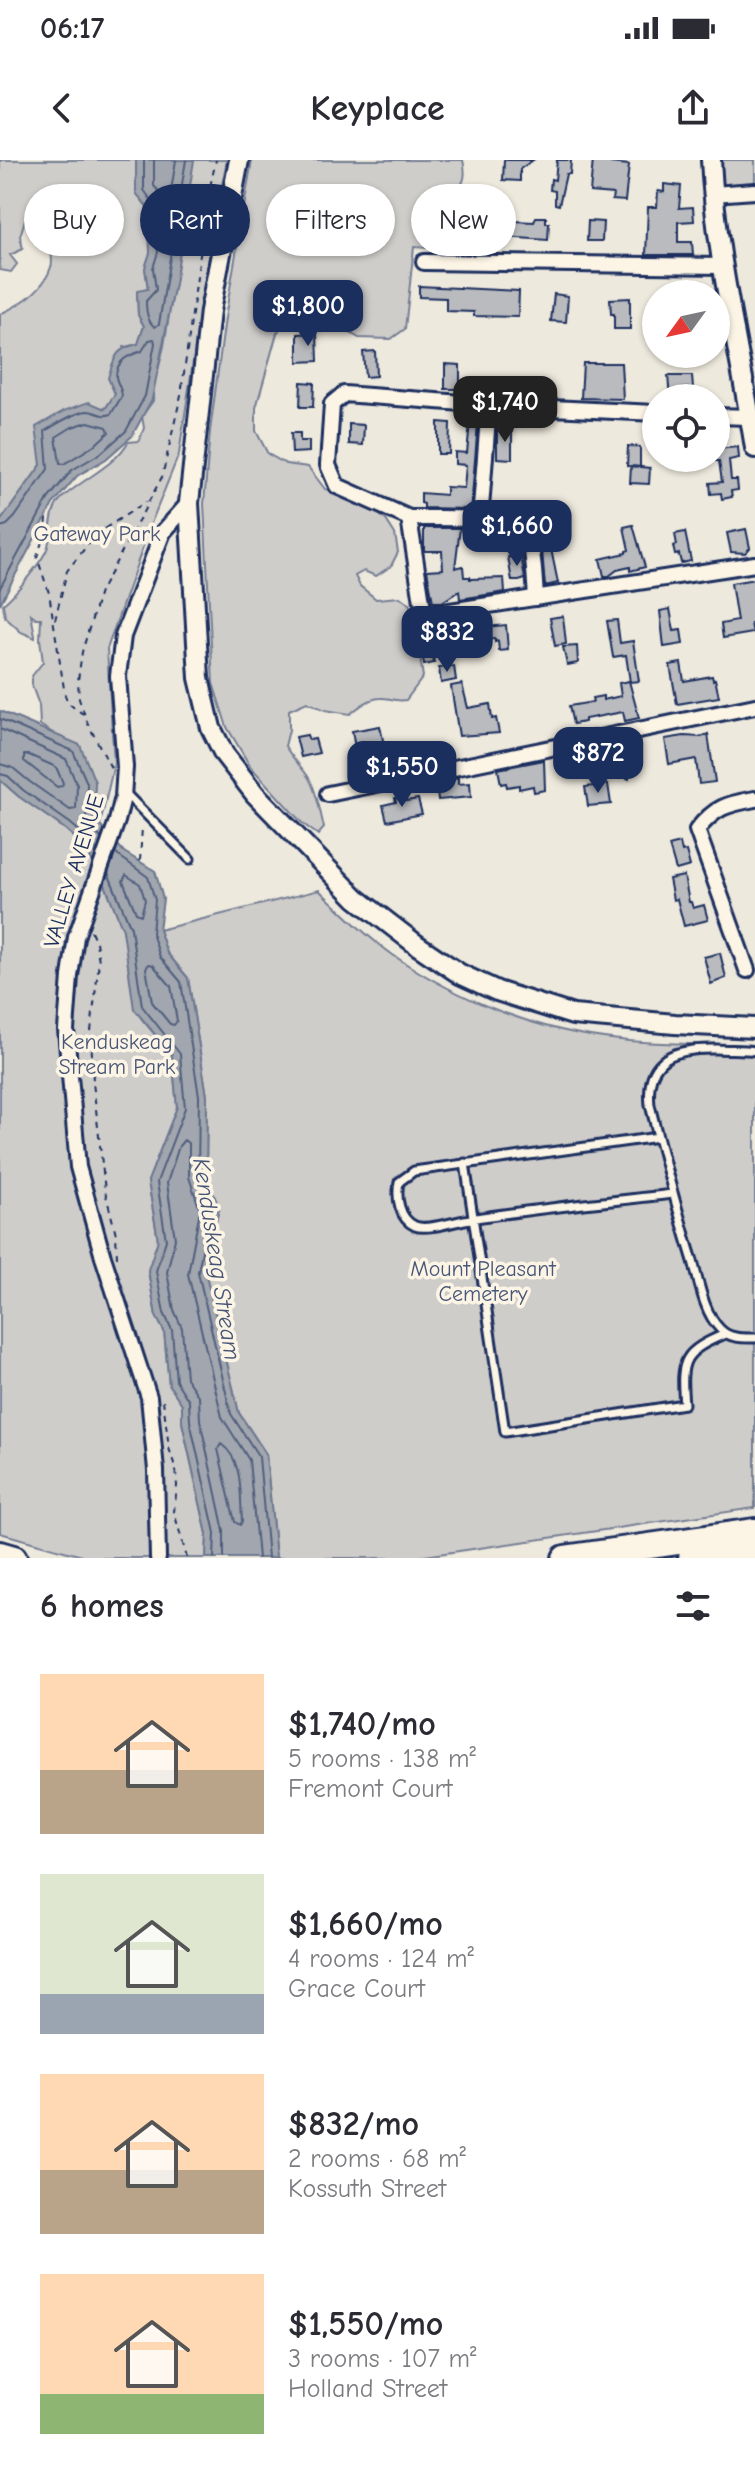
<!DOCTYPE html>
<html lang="en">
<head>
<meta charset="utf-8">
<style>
	:root { --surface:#fff; --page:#f2f2f3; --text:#2b2b33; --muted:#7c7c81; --accent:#1b2f5e }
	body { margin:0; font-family:"Comic Neue",sans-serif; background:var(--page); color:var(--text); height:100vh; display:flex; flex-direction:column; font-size:30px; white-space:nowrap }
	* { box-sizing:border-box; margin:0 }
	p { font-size:26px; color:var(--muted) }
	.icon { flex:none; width:44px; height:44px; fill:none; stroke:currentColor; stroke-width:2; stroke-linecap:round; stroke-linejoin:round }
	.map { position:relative; height:1398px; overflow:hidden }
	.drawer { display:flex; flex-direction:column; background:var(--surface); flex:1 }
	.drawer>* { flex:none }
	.hud { position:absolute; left:24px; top:24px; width:708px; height:72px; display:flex; gap:16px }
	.needle { width:52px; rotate:237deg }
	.controls { position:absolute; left:642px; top:120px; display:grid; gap:16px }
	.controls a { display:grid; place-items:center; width:88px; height:88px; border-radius:50%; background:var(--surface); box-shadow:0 2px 6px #0004; font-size:40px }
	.price { position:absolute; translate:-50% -68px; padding:0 18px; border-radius:16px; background:var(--accent); color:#fff; font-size:26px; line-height:52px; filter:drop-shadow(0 2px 4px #0008) }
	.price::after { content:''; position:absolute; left:50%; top:48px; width:24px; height:18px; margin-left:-12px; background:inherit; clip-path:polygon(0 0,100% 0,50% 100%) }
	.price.selected { background:#222; color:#fff }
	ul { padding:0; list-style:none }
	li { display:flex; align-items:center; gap:24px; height:200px; padding:0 40px }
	li span { display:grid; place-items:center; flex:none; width:224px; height:160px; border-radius:0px; color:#555 }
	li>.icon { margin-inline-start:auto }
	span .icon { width:96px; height:96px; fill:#fffc; stroke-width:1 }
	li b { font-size:34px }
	h2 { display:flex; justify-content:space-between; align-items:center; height:96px; padding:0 40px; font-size:34px }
	.pill { padding:0 28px; border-radius:36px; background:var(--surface); box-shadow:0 2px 6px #0004; font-size:28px; line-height:72px }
	.pill.selected { background:var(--accent); color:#fff }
	.status { display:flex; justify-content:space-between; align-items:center; height:56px; padding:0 40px; background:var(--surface); direction:ltr }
	.status svg { height:22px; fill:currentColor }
	header { display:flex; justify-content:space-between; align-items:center; height:104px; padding:0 40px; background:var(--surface); font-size:36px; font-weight:700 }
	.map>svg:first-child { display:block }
	.green { fill:#cfcdca; stroke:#757e94; stroke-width:2 }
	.water { fill:#a2a7af; stroke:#6c778f; stroke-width:2 }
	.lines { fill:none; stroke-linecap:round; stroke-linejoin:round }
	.shore { stroke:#515f7e; stroke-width:2 }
	.building { fill:#babbbe; stroke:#1b2f5e; stroke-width:2 }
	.lane-casing { stroke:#1b2f5e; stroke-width:13 }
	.street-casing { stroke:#1b2f5e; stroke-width:20 }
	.secondary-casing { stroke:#1b2f5e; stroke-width:24 }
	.highway-casing { stroke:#1b2f5e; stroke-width:30 }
	.path { stroke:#1b2f5e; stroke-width:2; stroke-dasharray:6 6; stroke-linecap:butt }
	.lane { stroke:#fcf5e5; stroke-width:7 }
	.street { stroke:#fcf5e5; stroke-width:14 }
	.secondary { stroke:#fcf5e5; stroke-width:18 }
	.highway { stroke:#fcf5e5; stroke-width:24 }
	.labels { text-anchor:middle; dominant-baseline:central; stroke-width:7; stroke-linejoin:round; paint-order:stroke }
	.park-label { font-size:22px; fill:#485679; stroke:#fcf5e5 }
	.street-label { font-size:22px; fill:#1b2f5e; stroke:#fcf5e5 }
	.water-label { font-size:24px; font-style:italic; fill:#445376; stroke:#fcf5e5 }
</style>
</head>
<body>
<div class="status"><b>06:17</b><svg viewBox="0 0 49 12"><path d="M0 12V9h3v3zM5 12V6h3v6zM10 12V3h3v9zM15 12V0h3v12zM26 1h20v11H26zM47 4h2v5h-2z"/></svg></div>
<header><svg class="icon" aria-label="back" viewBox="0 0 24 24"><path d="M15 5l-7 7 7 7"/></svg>Keyplace<svg class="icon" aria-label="share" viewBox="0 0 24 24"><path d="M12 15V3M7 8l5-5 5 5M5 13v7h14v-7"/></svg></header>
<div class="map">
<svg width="755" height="1398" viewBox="0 0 755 1398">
	<rect width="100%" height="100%" fill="#eee9dd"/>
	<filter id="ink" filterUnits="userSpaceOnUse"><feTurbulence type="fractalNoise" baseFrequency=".0125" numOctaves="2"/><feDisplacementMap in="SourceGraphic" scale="16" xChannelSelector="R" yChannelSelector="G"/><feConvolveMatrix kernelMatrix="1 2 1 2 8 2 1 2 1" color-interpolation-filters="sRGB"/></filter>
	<g filter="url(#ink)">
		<path class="green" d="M0,0H136V33L149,48L150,93L145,108L148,129L137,132L138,155L144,166L138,184L124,187L115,234L105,249L41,305L0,362V154C20,145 44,130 51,107C54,100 50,89 49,81C47,69 46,61 35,54L25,60L20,76L23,89L10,95L17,104L11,112L0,110Z
			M192,0H227L213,70L179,294L152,361L107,489L114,604L100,665L92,659L96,652L89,608L82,591L40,565L39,545L32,526V516L43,502L40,479L41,458H36L31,454L35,476V478L21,472L5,457L3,444C14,436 46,397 48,386C52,370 49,350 62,338C81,320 116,305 128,282L139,281L144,268L142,256L153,241L154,215L158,211L164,186L183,71L182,68Z
			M252,0H463C467,17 464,23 454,36L432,39L425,68L457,83L459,90L414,87L405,169L391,179L359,178L343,169L331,155L312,148L290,155L277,173L256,248V271L268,294L286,304L308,307L325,329L370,347L386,360L395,374L398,392L391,406L376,416L364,411L355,416L360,426L376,439L400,437L409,444L413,452L423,517L406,540C394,542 389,537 380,538C368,539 359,547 350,554L325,550L307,542L289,550V570L285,586C292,598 302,607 309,618C317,632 320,651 324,668L318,675L302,663L250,606L227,567L213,523L204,344L210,271L225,158Z
			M722,0H755V25L729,28L724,26L722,21Z
			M0,620L18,636L65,669L84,686L104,722L123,770L141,858L172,895L177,947L148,1021L158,1080L148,1111L156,1156L164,1171L169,1225L182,1244V1262L207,1374L206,1398H89L0,1373Z
			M319,730C343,753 366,776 393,795C459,841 540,872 620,880C665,885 710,884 755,885V1348L411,1398H276L266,1294L239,1253L205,1111L219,1048L206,1015L207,936L188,818L167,793L159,770Z"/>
		<path class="water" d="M136,0H194L175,124L152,239L132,276L106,299L77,316L53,344L0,444V362L41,305L36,267L64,251L89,242L105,249L115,234L108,218C115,196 115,189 138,184L144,166L138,155L137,131L148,129L145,108L150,93L149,49L136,33Z
			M0,551L80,585L95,622L94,658L124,692L155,711L163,739L159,770L167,793L188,818L207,936L206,1015L219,1048L205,1111L239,1253L266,1294L276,1398H206L207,1374L182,1262V1244L169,1225L164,1171L156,1156L148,1110L158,1080L148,1021L177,947L172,895L134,849L123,770L104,722L84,686L65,669L18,636L0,620Z"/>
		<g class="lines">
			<path class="shore" d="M144,0V30L156,47L158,92L153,108L156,130L146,141C146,150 147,162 155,167L159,164L186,0
				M154,0V26L167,40L170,37L176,0
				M88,262L107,267L109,272L95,285L64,304L60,303L56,277L72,267Z
				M0,367L7,365L15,357L48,309L45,271C57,264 73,253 87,251C97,251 101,258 111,254L122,236C122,230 117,223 116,217C116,200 129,195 142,191L149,180L154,179L155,183L145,236L126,271L101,293L72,310L48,339L0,428
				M0,559L73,591L87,623L86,661L101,678
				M0,569L66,599L77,625L76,649L70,650L30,622L13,608L0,604
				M24,595H29L56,607L63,623L62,626L57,627L24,601Z
				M0,614L8,616L23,630L70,663L90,680L97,691
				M115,693L148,717L155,740L152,773L160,797L181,822L199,936L198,1016L210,1049L198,1112L231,1254L259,1297L268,1398
				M108,713L131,768L142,846L180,894L185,948L157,1022L166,1080L156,1111L164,1153L172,1170L176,1221L189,1241L190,1261L215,1373L214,1398
				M126,715L140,724L145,740L141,755L136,753L123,721Z
				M149,804L153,805L171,826L177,861L174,865L170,864L152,842L146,808Z
				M221,1284C244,1300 240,1336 242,1361L240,1365L235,1362L218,1289Z
				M224,1398V1371L200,1260L199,1237L186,1218L182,1168L174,1150L167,1112L175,1079L167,1023L179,986L184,980L189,984V1017L200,1050L188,1114L222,1257L249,1300L258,1398"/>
		</g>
		<path class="building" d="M504,0H533L520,9V21L503,20Z
			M557,0H571L570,14H566L559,45L555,44V31L550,30L551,19L555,20Z
			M593,0H611V3L629,5L625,41L612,40L613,34L590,32Z
			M664,24L681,26L679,48L693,47L694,61L678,62V82H692L693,95H646L648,47H657L658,31L664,32Z
			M460,49L477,50V56H486L485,76H469V71H459Z
			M505,51H515L514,61L534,62L536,57H546V63H549L548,80L503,77Z
			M588,61L603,62L602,81H587Z
			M419,126L519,131L518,157L474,156V152L446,151V138L419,137Z
			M554,134L568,136L566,162L551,161Z
			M630,138V169H614V154H611L610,139Z
			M317,173L318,201L298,202V174Z
			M375,191L376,216L365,217L363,192Z
			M583,203H621L623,239L581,238Z
			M445,204L460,205V229H445Z
			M668,216H692L693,228L679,229L680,238H670Z
			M301,222L314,223L313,247H300Z
			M438,262L450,263L449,294H438Z
			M470,262L478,263L471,349L424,348V344L421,343V333L446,335V327L464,328L466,305L455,304V292L467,293Z
			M349,264L364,265L363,285L349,284Z
			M497,270H512V299L497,298Z
			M291,273H300V281H309V292L292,293Z
			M628,286L640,287V307L627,306Z
			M738,287L739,298L729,300L731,320H737L738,330L731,331L732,337L722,339L721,333L711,334L710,323L722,322L719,301H716V289Z
			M631,306L650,308L649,324L630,323Z
			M633,365L645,407L630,411V407L617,410L609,416H604L600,399L626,393V391L629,390L624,367Z
			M424,368H460L455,408L463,406L464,417H470V419L504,418L505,432L460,439L459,431L442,442H433L427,410L443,409L442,391H424Z
			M746,369L750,388L745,393L731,392L727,373Z
			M552,370L555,384H550L558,423L545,426L542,390L536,374Z
			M685,372L691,401L681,403L679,394L675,395L673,386L677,385L675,374Z
			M521,395L525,419L519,421H512L508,397Z
			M755,419V464H751L753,473L723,478L721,464L737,461L731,423Z
			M670,449L674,471L681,470L683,484L664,487L660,451Z
			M563,456L566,484L555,486L550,458Z
			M617,460L620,483L633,481L639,521L630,522L626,495L613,497L607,461Z
			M506,465L508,490L499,491L498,481L495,482V479L471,481L472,489L459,492L455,470Z
			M430,477L434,503L424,505L420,478Z
			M577,486L578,503L567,505L563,487Z
			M681,503L684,521L712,516L713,520L715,519L719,537L677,544L670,505Z
			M454,506L456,520L441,523L439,508Z
			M629,521L639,558L625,561L623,552L585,559V562L573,564L569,546L593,542L592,538L603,536V540L621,536L619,523Z
			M462,524L468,548L490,544L492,559L496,558L499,573L459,576L451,526Z
			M380,566L384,585L364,589L363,586L355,588L352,571Z
			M708,574L715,622L699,624L696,599L669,604L665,579L684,576L701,577Z
			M307,575L309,580L315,579L319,593L301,597L296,577Z
			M628,583L629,619L618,614L612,586Z
			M544,600L545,630L534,632L533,626L519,629V625L507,627L506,623L501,624L498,609Z
			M458,618V624L470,623L471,637L438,640L436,622Z
			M608,624L611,644L588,646L585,627Z
			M405,636L406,641L418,639L422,654L387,661L383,645L396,642L395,638Z
			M680,683L682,692L686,691L690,706L676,710L669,686Z
			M684,716L689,742H691L693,748L704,745L708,760L684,766L677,739L673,740L669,719Z
			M720,793L726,818L711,824L704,797Z"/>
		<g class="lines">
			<defs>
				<path id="lane" d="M124,632L190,699
					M755,891C743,889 730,890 717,889C676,888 645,896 650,945C663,997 677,1049 693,1101C699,1122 704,1153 720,1169C730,1179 743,1178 755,1178
					M658,977L414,1011L399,1022C396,1037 399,1059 415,1066C427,1071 456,1061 470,1059C537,1048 605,1042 673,1034
					M465,1003L505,1272L684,1244C680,1199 683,1192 725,1174"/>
				<path id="street" d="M713,34L755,31
					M424,102L723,106
					M656,253L489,245L344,234L332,244L328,305L337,326L409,358L424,455L755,404
					M716,256L750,257
					M409,358C437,359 514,352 529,381C534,390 535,427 536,438
					M480,361L489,245
					M328,634L755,546
					M747,810L697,670C715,647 727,644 755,639
					M158,1398L156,1310L149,1237L103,1097L78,1007L66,870L70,816L76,777L117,661L123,637L125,607L118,516L123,476L163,372L189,343"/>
				<path id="secondary" d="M239,0L210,151L189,343L199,518L211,568L224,594L255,634L356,738L417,785L460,814L497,831L573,855L675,864L755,868
					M711,0C716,97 740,192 755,288"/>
				<path id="highway" d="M0,1394L14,1398
					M565,1398L755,1371
					M691,1398L755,1389"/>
			</defs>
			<use href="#lane" class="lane-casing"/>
			<use href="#street" class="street-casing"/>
			<use href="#secondary" class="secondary-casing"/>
			<use href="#highway" class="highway-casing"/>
			<path class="path" d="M47,358L46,370L37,397L49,433L65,535L68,543L83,554
				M55,460L67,411L96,374L146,342
				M111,608L88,564L79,539L78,520L82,492L100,432L162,317L181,235L208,36L216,0
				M140,701L142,667
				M91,771L96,782L99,801L91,871L93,922L105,1031L116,1074L117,1097
				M163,1240L169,1288L176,1310L177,1326L174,1352L187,1398"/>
			<use href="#lane" class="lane"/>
			<use href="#street" class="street"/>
			<use href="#secondary" class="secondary"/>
			<use href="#highway" class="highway"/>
		</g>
	</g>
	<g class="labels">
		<g class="park-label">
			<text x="97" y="374">Gateway Park</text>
			<text x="117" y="882">Kenduskeag<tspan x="117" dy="25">Stream Park</tspan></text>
			<text x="483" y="1109">Mount Pleasant<tspan x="483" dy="25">Cemetery</tspan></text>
		</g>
		<g class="street-label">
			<text transform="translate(74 711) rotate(-73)">VALLEY AVENUE</text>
		</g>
		<g class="water-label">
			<text transform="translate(217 1099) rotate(81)">Kenduskeag Stream</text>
		</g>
	</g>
</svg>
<div class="controls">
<a><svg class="needle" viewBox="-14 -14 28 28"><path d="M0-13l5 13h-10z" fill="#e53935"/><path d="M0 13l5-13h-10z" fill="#7c7c81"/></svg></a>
<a><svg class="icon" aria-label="locate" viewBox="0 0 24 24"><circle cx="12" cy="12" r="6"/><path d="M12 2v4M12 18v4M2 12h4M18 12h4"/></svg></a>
</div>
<b class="price" style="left:308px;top:188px">$1,800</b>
<b class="price selected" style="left:505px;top:284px">$1,740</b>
<b class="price" style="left:517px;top:408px">$1,660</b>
<b class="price" style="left:447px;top:514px">$832</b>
<b class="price" style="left:598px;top:635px">$872</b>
<b class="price" style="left:402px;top:649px">$1,550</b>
<div class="hud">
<a class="pill">Buy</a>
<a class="pill selected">Rent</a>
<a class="pill">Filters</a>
<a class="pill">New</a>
</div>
</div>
<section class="drawer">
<h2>6 homes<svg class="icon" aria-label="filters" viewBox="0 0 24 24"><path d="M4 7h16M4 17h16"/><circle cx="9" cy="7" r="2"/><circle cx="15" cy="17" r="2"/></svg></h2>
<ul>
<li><span style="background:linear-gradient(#ffd9b3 60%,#b9a48a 0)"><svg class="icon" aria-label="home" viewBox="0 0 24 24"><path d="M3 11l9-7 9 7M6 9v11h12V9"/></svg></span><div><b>$1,740/mo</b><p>5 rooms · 138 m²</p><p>Fremont Court</p></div></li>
<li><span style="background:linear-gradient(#dfe7d0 75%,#9aa5b1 0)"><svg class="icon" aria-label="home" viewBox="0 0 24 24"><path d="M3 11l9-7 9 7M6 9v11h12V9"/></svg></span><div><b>$1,660/mo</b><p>4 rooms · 124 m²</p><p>Grace Court</p></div></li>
<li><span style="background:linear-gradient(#ffd9b3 60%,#b9a48a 0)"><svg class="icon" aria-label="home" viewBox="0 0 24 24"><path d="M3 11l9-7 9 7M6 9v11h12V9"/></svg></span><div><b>$832/mo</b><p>2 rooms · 68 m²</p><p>Kossuth Street</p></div></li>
<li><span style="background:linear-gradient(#ffd9b3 75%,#8fb573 0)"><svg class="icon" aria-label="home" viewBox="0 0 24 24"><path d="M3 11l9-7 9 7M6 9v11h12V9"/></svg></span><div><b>$1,550/mo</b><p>3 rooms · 107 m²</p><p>Holland Street</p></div></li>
</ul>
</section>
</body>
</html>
